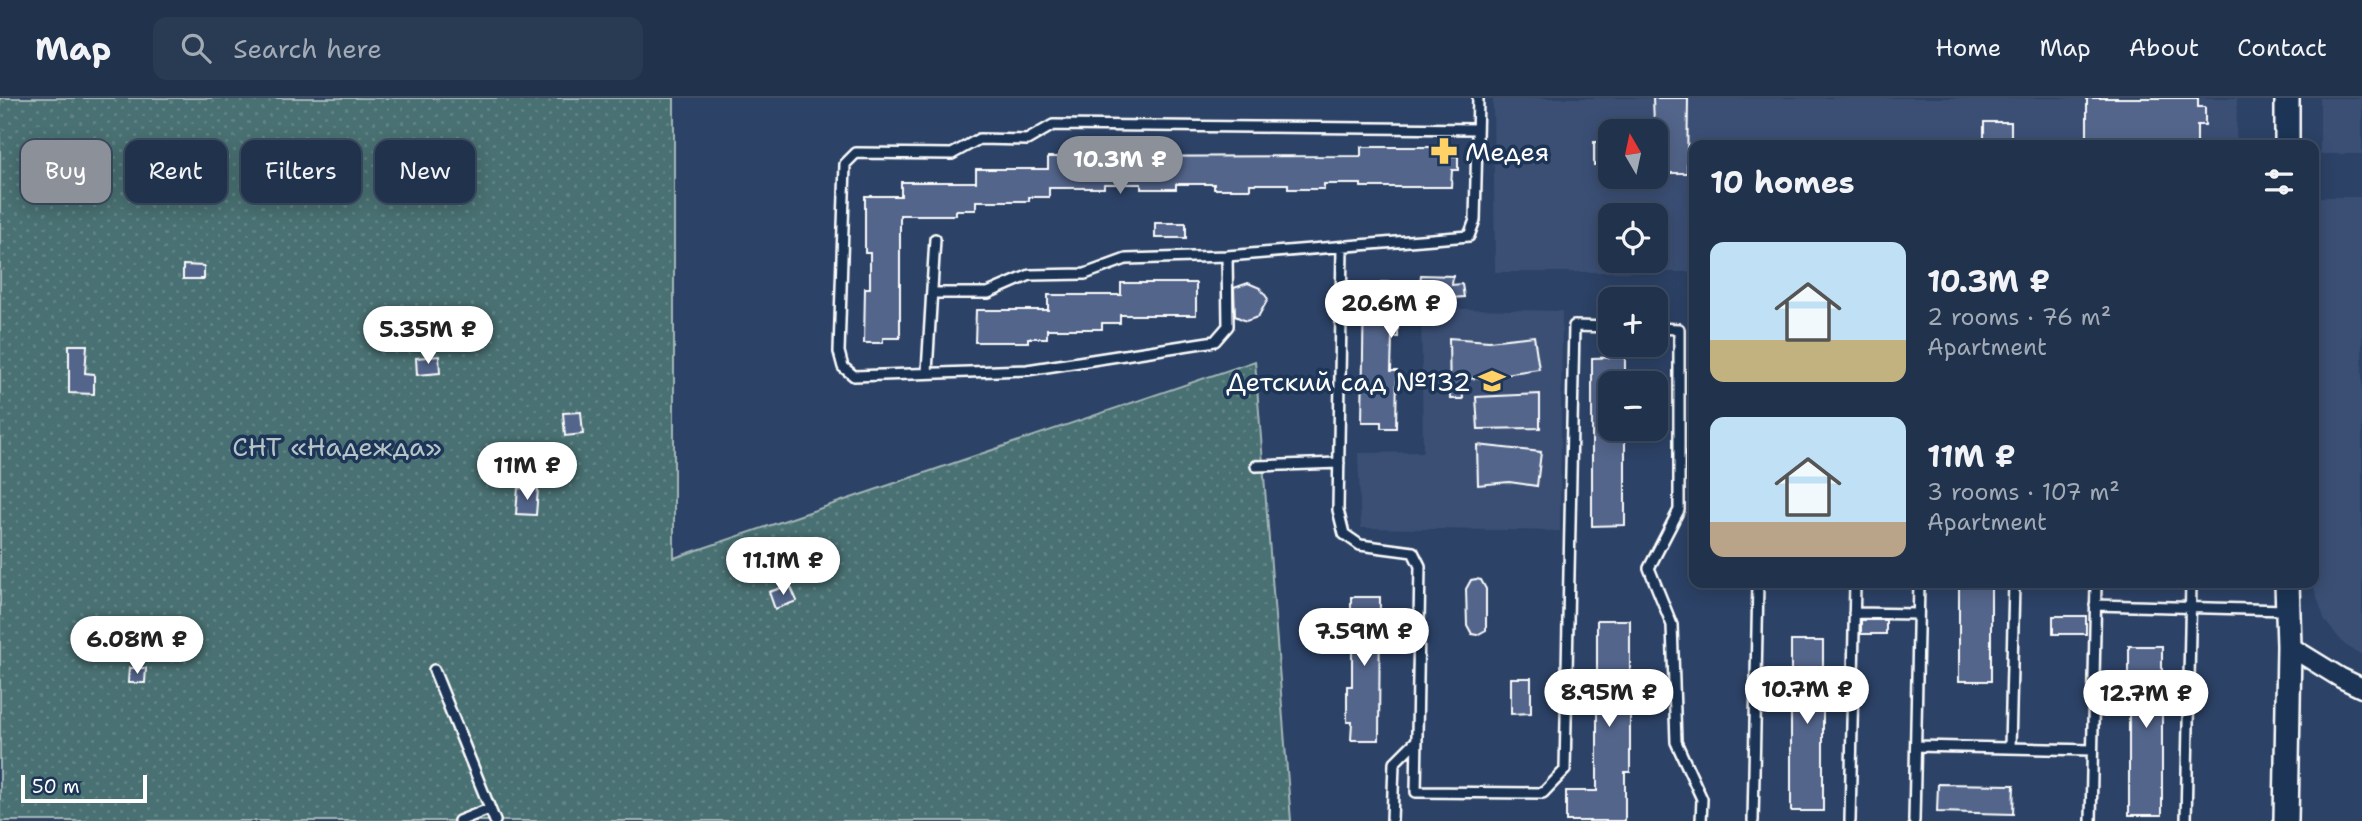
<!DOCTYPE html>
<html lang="en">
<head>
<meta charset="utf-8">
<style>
	:root { --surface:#21324c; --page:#293a53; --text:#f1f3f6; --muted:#a2aab5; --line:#3e4d64; --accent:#8c9099 }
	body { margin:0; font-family:"Shantell Sans",sans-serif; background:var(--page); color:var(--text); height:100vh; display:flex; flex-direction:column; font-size:26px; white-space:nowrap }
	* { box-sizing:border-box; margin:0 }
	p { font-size:23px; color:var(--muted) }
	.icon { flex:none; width:38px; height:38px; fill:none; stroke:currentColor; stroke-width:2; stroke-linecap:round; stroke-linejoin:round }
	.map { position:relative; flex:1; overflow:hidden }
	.sheet { position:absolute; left:1689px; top:42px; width:630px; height:448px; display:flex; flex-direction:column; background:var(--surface); border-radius:14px; box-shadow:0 4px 18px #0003,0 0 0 2px var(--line) }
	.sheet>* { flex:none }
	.hud { position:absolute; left:21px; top:42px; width:665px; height:63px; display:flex; gap:14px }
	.needle { width:46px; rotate:351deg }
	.tools { position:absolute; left:1598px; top:21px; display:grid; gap:14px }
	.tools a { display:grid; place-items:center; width:70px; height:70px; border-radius:14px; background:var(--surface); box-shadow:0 4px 18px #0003,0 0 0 2px var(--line); font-size:35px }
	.scale { position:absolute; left:21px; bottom:18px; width:126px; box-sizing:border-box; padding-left:7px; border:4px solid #fff; border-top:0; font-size:19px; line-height:24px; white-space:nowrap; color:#fff; -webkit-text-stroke:5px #1d3557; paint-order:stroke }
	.price { position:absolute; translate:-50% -60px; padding:0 16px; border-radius:24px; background:#fff; color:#222; font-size:23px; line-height:46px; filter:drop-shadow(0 2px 4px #0008) }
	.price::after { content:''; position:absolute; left:50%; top:42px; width:21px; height:16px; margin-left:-10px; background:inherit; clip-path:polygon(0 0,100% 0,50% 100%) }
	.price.active { background:var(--accent); color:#fff }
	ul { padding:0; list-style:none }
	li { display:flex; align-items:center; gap:21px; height:175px; padding:0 21px }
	li span { display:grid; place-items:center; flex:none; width:196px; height:140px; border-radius:14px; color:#555 }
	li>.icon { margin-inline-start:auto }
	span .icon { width:84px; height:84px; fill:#fffc; stroke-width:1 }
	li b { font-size:30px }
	h2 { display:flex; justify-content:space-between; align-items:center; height:84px; padding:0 21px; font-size:30px }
	.chip { padding:0 24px; border-radius:14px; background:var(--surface); box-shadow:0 4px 18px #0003,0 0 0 2px var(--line); font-size:24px; line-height:63px }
	.chip.active { background:var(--accent); color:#fff }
	header { display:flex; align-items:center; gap:42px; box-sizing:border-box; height:98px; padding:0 35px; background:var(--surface); border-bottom:2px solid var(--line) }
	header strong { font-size:33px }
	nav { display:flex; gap:38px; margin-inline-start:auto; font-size:24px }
	.search { width:490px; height:63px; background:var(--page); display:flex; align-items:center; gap:18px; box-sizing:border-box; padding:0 24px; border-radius:14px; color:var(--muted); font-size:26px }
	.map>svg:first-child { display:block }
	.built { fill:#3b5074; fill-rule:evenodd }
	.park { fill:url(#park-dots); stroke:#a4b7b8; stroke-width:2 }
	.building { fill:#52658b; stroke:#fff; stroke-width:2 }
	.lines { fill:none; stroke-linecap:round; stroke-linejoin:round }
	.service-casing { stroke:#fff; stroke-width:14 }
	.minor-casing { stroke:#fff; stroke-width:23 }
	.tertiary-casing { stroke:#fff; stroke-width:28 }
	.service { stroke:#1d3557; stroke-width:9 }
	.minor { stroke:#1d3557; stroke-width:18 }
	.tertiary { stroke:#1d3557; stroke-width:23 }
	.labels { text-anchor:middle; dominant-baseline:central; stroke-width:7; stroke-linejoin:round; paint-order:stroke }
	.poi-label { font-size:26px; fill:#fff; stroke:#1d3557; text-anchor:start }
	.park-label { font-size:26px; fill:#b6c5c7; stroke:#1d3557 }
</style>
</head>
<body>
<header>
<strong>Map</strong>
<div class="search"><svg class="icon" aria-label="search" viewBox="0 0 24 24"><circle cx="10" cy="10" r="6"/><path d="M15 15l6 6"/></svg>Search here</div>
<nav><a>Home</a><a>Map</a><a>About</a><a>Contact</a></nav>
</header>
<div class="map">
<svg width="2362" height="723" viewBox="0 0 2362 723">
	<defs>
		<pattern id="park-dots" width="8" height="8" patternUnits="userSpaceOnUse" patternTransform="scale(1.75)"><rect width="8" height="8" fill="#496f72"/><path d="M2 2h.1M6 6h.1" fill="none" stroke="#648587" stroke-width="1.8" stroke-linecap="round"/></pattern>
	</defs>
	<rect width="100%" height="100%" fill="#2c4266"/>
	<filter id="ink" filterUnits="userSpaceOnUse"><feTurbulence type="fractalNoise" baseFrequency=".0143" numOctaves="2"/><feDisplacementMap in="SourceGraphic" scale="14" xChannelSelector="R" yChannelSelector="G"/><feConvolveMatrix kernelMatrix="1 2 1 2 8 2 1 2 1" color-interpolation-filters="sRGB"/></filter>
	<g filter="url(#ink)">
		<path class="built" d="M1493,0H2237L2236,47H1694V174H1495ZM1610,33H1656V79H1610ZM1610,117H1656V163H1610Z
			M2320,0H2362V56H2320Z
			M2316,99H2362V557L2345,547L2325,523L2314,490Z
			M1421,210L1562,213L1560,433L1361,430L1358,355L1423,354Z"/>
		<path class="park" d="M0,0H674V460L1255,263L1291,723H0Z"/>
		<path class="building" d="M1653,0H1688L1687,75H1656Z
			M2087,0H2198V9H2205V27H2197V47H2087Z
			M1984,24H2011V41H1984Z
			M1594,44H1610V67H1594Z
			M1361,49H1451V58H1458V72H1452L1451,89H1361V86H1324V91H1288V86H1250V91H1214V86H1176V91H1141V86H1104V90H1049V99H1029V103H976V112H956V117H900V240H883V245H864L865,190H870V155H865V98H901V84H976V71H1048V59L1361,58Z
			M1155,125H1186V140H1155Z
			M183,167L204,168V181H183Z
			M1421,177L1453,178L1452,187L1462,186L1464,199L1452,200L1451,203L1398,201V239H1392L1391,273H1397L1396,330H1381V324H1362L1364,188H1381V184L1420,185Z
			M1121,185H1196V217H1120V225H1102V231H1047V240H1028V244H975L976,212H1048V197H1121Z
			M1248,185L1260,190L1268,201L1258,219L1246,223L1235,218L1234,190Z
			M1534,238L1539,271L1462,282L1463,301H1450L1449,240L1489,243Z
			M69,247H87L85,275L94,276V296L69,295Z
			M439,258L440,275L417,277L416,260Z
			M1625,259V285H1610V331H1625V427L1592,428V260Z
			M1540,296V330L1478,331L1476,299Z
			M581,314L583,336L565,338L563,315Z
			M1477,347L1541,354L1537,388L1509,384L1478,387Z
			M518,390L538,391L536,417L516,416Z
			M1476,481L1481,482L1486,491V532L1477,537L1472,536L1467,527L1466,491L1471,482Z
			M1959,485H1991V583H1959Z
			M790,487L797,503L775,511L769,494Z
			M1351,499H1380L1379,642H1351L1352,624H1347V588H1352V552H1347V515H1351Z
			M2053,518H2086V536H2053Z
			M1597,522H1630V674H1625V723H1566V693H1597Z
			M1861,522H1886V536H1861Z
			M1791,543H1823V713H1791Z
			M2129,548H2162V717H2129Z
			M129,570H146L145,585H128Z
			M1511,580H1531V615L1511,616Z
			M1938,686L2014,687L2013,716L1937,714Z"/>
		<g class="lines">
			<defs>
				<path id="service" d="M1342,149L1338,412L1344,436L1360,447L1413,454L1420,468L1416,694L1543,695L1565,672L1574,228L1610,229
					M1227,158L1228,228L1215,243L1027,272L854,278L843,269L839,254L845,66L856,55L952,56L979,41L1027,42L1053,27L1477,31
					M933,195H988L1030,177L1085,176L1126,161L1227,158L1469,138L1475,122L1478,0
					M1656,230L1679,231V412L1649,470L1672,527L1676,644L1702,701L1701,723
					M927,274L935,141
					M1256,368L1339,365
					M2095,507L2286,512
					M1854,515L1918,516
					M434,572L495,723
					M1916,648L2092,652
					M2010,650L2014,485
					M459,723L489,711
					M1392,723L1394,665L1417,642
					M1753,723L1758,485
					M1850,723L1855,485
					M1914,723L1919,485
					M2091,723L2096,485
					M2186,723L2191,485"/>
				<path id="minor" d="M2289,548L2341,580L2362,590"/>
				<path id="tertiary" d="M2287,47V0
					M2286,723L2289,548L2287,485"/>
			</defs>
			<use href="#service" class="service-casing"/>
			<use href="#minor" class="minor-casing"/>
			<use href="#tertiary" class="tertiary-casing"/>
			<use href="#service" class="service"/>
			<use href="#minor" class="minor"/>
			<use href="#tertiary" class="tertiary"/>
		</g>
	</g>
	<defs>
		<symbol id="pharmacy-bare" viewBox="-9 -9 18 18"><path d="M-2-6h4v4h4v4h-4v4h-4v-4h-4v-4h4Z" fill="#ffd166" stroke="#1d3557" stroke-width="2.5" paint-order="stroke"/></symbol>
		<symbol id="school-bare" viewBox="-9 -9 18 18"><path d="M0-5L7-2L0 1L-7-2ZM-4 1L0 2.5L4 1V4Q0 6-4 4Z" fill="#ffd166" stroke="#1d3557" stroke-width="2.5" paint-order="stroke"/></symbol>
	</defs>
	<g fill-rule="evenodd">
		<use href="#pharmacy-bare" x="1425" y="34" width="38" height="38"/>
		<use href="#school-bare" x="1473" y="264" width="38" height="38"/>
	</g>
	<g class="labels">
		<g class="poi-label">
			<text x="1465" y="53">Медея</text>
			<text x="1471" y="283" text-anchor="end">Детский сад №132</text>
		</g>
		<g class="park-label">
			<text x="337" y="348">СНТ «Надежда»</text>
		</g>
	</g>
</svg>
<div class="tools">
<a><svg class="needle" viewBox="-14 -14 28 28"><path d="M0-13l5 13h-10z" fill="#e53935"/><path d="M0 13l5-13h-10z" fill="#a2aab5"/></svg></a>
<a><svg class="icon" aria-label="locate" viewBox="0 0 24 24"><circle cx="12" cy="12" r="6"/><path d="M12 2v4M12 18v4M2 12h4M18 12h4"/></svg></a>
<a>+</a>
<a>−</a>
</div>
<div class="scale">50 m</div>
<b class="price active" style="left:1120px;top:98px">10.3M ₽</b>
<b class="price" style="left:1391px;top:242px">20.6M ₽</b>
<b class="price" style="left:428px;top:268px">5.35M ₽</b>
<b class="price" style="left:527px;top:404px">11M ₽</b>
<b class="price" style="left:783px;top:499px">11.1M ₽</b>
<b class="price" style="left:1364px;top:570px">7.59M ₽</b>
<b class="price" style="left:137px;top:578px">6.08M ₽</b>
<b class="price" style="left:1807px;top:628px">10.7M ₽</b>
<b class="price" style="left:1609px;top:631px">8.95M ₽</b>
<b class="price" style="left:2146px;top:632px">12.7M ₽</b>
<div class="hud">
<a class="chip active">Buy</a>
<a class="chip">Rent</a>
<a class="chip">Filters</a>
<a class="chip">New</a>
</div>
<section class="sheet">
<h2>10 homes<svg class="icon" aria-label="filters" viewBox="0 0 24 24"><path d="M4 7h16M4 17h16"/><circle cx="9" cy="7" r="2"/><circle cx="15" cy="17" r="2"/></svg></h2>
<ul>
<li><span style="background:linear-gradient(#bfe0f5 70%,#c2b280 0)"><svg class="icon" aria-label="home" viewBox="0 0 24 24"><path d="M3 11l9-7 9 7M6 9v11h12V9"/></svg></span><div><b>10.3M ₽</b><p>2 rooms · 76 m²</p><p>Apartment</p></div></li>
<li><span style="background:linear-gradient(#bfe0f5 75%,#b9a48a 0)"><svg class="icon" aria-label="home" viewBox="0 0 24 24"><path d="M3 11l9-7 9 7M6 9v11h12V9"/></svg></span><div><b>11M ₽</b><p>3 rooms · 107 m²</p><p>Apartment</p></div></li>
</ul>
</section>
</div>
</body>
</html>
